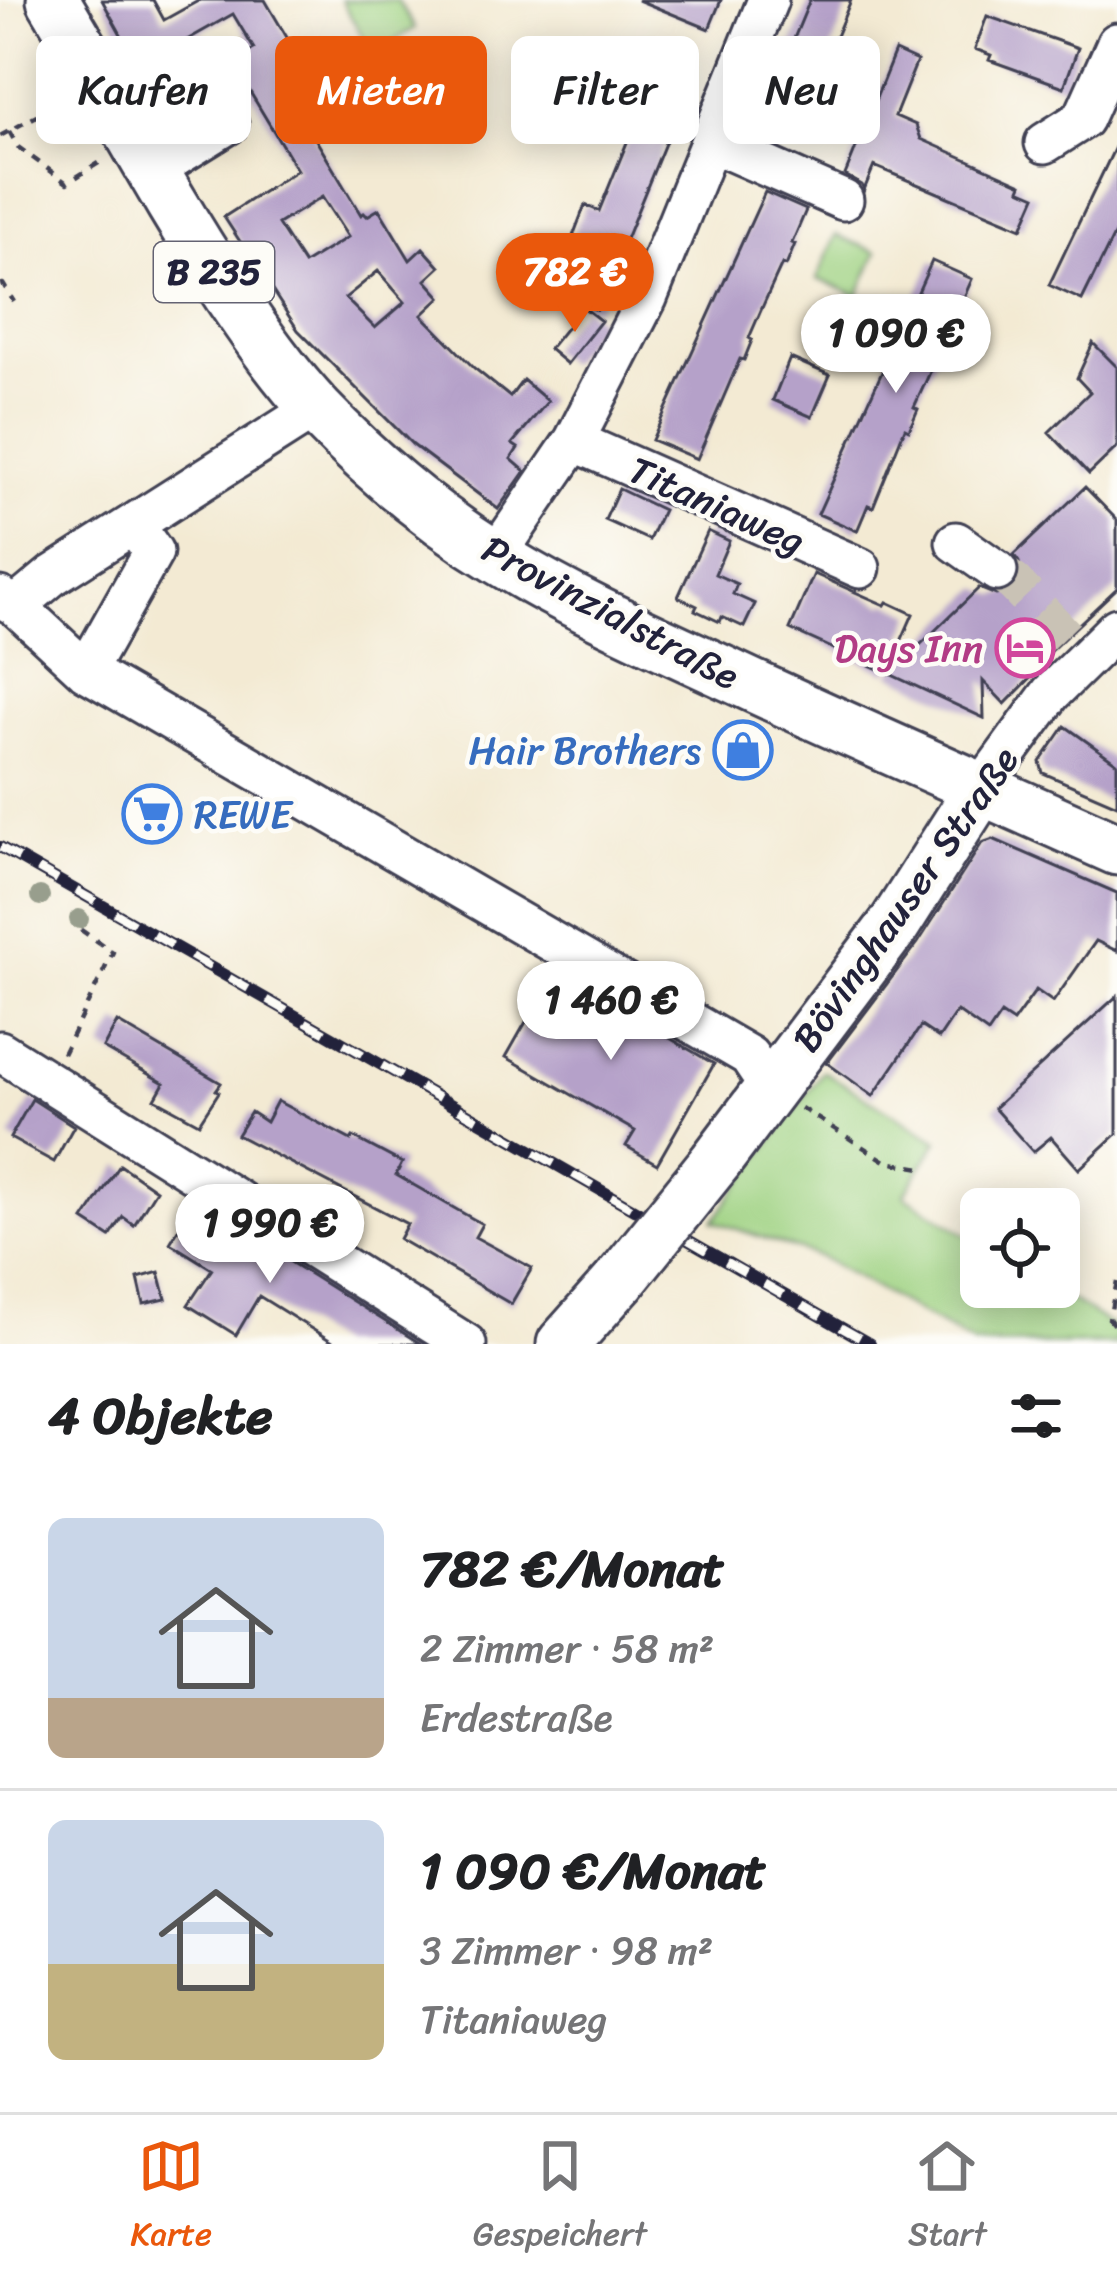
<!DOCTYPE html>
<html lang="de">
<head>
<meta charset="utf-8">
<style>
	:root { --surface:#fff; --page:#f6f6f6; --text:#202124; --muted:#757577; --line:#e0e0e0; --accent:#ea580c }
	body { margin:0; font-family:Sriracha,sans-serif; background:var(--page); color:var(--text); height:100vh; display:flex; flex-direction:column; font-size:45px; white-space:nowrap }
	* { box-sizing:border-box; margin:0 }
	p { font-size:39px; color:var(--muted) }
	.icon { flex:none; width:66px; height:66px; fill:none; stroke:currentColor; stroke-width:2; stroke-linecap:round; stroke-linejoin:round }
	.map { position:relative; height:1344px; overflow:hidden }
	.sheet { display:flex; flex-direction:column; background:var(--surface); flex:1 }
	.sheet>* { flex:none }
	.banner { position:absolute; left:36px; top:36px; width:1047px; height:108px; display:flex; gap:24px }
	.tools { position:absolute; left:960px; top:1188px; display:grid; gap:24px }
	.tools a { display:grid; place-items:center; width:120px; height:120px; border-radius:18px; background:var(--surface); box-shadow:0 6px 30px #0003; font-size:60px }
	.price { position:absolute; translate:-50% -102px; padding:0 27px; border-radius:42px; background:#fff; color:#222; font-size:39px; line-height:78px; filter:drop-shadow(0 3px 6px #0008) }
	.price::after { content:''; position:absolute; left:50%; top:72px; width:36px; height:27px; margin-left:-18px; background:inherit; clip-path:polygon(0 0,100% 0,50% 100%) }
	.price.active { background:var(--accent); color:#fff }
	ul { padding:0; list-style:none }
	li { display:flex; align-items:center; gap:36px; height:300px; padding:0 48px }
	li+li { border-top:3px solid var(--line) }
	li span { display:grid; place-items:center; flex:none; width:336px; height:240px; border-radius:18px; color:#555 }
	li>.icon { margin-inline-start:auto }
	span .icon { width:144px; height:144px; fill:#fffc; stroke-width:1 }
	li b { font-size:51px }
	h2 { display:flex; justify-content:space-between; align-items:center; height:144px; padding:0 48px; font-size:51px }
	.pill { padding:0 42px; border-radius:18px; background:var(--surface); box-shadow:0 6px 30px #0003; font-size:42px; line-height:108px }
	.pill.active { background:var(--accent); color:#fff }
	.tab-bar { display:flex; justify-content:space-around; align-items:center; height:168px; border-top:3px solid var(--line); background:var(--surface); font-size:33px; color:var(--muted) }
	.tab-bar a { display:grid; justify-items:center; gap:6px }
	.tab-bar .active { color:var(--accent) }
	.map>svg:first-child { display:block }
	.green { fill:#9fd282; stroke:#607a5e; stroke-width:3 }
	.building { fill:#b5a1c9; fill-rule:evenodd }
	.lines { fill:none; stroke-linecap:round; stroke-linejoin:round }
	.minor-tunnel { stroke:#c9c2b5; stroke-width:39; stroke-dasharray:39 20; stroke-linecap:butt }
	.minor-casing { stroke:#414052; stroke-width:45 }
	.major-casing { stroke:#414052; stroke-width:57 }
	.path { stroke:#414052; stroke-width:4.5; stroke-dasharray:9 9; stroke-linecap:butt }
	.minor { stroke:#fff; stroke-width:39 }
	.major { stroke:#fff; stroke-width:51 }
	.rail-casing { stroke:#22223b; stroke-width:12 }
	.rail { stroke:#fdfcf7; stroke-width:8; stroke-dasharray:22; stroke-linecap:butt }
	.major-bridge-casing { stroke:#414052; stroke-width:57; stroke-linecap:butt }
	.major-bridge { stroke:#fff; stroke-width:51 }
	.tree { fill:#989e8d }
	.labels { text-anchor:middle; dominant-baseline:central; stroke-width:9; stroke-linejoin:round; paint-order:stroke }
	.shield { fill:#fdfcf7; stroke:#646373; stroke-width:3 }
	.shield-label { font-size:36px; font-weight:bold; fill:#22223b }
	.street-label { font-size:39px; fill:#22223b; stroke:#fdfcf7 }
	.hotel-label { font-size:39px; fill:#b23c85; stroke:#fdfcf7; text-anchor:end }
	.shop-label { font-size:39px; fill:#366cbe; stroke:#fdfcf7; text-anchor:end }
</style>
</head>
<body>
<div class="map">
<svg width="1117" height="1344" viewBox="0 0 1117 1344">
	<rect width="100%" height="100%" fill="#fdfcf7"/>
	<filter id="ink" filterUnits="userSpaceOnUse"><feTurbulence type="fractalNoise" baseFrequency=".00833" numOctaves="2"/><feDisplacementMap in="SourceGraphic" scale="24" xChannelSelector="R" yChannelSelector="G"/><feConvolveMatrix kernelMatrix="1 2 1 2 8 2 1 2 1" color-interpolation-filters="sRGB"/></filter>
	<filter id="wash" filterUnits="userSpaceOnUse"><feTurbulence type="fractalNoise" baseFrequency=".004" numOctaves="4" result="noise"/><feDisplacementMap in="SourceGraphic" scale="48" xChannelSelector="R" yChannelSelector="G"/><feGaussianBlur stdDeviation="2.7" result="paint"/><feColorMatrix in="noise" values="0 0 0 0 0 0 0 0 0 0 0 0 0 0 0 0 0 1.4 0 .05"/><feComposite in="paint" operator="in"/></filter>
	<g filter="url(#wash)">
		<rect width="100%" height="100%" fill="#f3ead3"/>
		<path class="green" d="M341,0H397L415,28L373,54Z
			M836,235L877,252L858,296L817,279Z
			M823,1071L938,1141L904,1195L981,1244V1287H1050L1117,1329V1344H974L820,1257L713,1221Z"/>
		<g id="blocks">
			<path class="building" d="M102,0H153L164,20L200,0H265L336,121L313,135L361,215L364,213L367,216L379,209L410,260L423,248L440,267L426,280L441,297L422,315L474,368L510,397L523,380L548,401L512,444L518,448L511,459L525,471L498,509L413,445L298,330L224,217L297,170L232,62L254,49L233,14L139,67ZM322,197L348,237L304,264L278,224ZM378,271L405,302L375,328L345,298Z
				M638,0H721L709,29Z
				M810,0H851L796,133L761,118Z
				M987,16L1078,48L1064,87L989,60L991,55L975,49Z
				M895,51L917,61L895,116L916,125L921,139L1022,184L1020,189L1036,196L1022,228L874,166L864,190L862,185L845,175Z
				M639,113L672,126L597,310L552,291L585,205L599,211Z
				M1117,143V229L1082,300L1049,285Z
				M765,192L806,210L792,243L795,244L786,266L782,264L765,301L749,338L752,340L744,360L740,359L697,459L652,440Z
				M932,261L972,279L958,311L962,313L952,335L948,333L914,407L918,409L909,430L905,428L873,507L868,505L857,531L818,514Z
				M583,307L601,321L567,364L549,349Z
				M1093,343L1117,367V447L1089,474L1049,432L1090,392L1077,378Z
				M790,358L830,375L812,417L773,400Z
				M1085,487L1117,520V588L1043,658L1046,662L1005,704L983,681L984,718L890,674L979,588L996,595L1006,593L1016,586L1021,572L1019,562L1014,555Z
				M619,489L663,510L649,540L605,520Z
				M708,531L729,541L715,574L737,584L733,594L755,604L744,627L722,617L720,622L695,610L697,606L678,597Z
				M814,574L885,605L887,602L913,614L887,673L790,629Z
				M1065,726L1117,763V805L1043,773L1040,762Z
				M993,839L1117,893V951L1096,941L1053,1002L1036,990L1013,1022L1001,1014L988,1033L957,1011L939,1038L921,1026L873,1096L827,1063L918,943L982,843Z
				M555,971L714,1064L657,1164L626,1146L635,1131L506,1057Z
				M1117,996V1134L1079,1169L1051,1137L1033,1152L994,1108Z
				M117,1022L221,1083L216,1090L219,1092L199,1123L155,1099L164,1083L103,1048Z
				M32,1099L74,1126L54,1162L10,1138Z
				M277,1101L351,1140L353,1137L402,1163L396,1175L482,1224L475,1237L532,1268L511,1304L399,1239L407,1224L237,1135L251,1112L266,1122Z
				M120,1165L156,1190L134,1225L123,1217L110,1237L84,1220Z
				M195,1202L421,1344H336L259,1296L236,1335L188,1305L212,1269L170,1243Z
				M159,1272L166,1299L144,1304L138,1278Z"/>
		</g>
	</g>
	<g filter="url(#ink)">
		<use href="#blocks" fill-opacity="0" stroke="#414052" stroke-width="3"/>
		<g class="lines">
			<path class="minor-tunnel" d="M997,571L1014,583L1065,637"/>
			<defs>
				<path id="minor" d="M711,142L843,200
					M1045,143L1083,119L1117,43
					M152,171L228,124
					M574,441L860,568
					M134,525L153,552L86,671L749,1056L771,1089
					M956,542L997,571
					M495,557L574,441L647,298L768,0
					M0,597L16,606L86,671
					M16,606L52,576L316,408
					M980,790L1051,693L1117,628
					M0,1051L466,1344"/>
				<path id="major" d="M53,0C113,99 166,200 230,296C257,336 285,376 318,411C372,467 435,520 501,560C576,606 657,641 736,678C862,737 990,792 1117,849
					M716,1161L894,925L980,790
					M563,1344L621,1279"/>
			</defs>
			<use href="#minor" class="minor-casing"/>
			<use href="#major" class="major-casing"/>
			<path class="path" d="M9,131L18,147L67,183L102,161
				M0,136L66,100
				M0,285L3,284L14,302
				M63,1054L113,952L78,928
				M801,1108L887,1162L921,1168
				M1117,1282L1109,1319L1117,1329"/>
			<use href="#minor" class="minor"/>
			<use href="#major" class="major"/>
			<defs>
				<path id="rail" d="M0,847L870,1344"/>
			</defs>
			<use href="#rail" class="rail-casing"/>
			<use href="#rail" class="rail"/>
			<defs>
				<path id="major-bridge" d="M621,1279L716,1161"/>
			</defs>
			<use href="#major-bridge" class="major-bridge-casing"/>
			<use href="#major-bridge" class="major-bridge"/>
		</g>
		<g class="tree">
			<circle cx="40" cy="896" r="10"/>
			<circle cx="79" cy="919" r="10"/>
		</g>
	</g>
	<defs>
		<symbol id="hotel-ring" viewBox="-11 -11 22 22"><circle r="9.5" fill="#fdfcf7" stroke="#d1479c" stroke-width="1.5"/><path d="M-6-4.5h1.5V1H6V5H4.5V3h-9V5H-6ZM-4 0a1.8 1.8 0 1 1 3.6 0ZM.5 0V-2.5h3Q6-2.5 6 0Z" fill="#d1479c"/></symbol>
		<symbol id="shop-ring" viewBox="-11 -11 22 22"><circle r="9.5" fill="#fdfcf7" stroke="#3f7fe0" stroke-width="1.5"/><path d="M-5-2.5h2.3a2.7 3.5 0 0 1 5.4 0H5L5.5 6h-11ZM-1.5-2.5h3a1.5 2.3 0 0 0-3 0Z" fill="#3f7fe0"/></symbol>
		<symbol id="supermarket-ring" viewBox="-11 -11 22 22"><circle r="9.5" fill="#fdfcf7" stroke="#3f7fe0" stroke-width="1.5"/><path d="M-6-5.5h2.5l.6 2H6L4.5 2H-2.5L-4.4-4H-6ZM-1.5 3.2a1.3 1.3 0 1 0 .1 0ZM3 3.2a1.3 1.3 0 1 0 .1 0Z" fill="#3f7fe0"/></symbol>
	</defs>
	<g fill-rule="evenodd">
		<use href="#hotel-ring" x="992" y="615" width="66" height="66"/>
		<use href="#shop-ring" x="710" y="717" width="66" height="66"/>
		<use href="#supermarket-ring" x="119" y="781" width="66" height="66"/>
	</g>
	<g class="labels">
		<rect class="shield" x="154" y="242" width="120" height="60" rx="9"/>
		<g class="shield-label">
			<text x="214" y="272">B 235</text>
		</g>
		<g class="street-label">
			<text transform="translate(717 505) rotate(24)">Titaniaweg</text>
			<text transform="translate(611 612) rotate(28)">Provinzialstraße</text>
			<text transform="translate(905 899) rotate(-55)">Bövinghauser Straße</text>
		</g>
		<g class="hotel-label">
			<text x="983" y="648">Days Inn</text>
		</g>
		<g class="shop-label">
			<text x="701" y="750">Hair Brothers</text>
			<text x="194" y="814" text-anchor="start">REWE</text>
		</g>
	</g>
</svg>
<div class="tools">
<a><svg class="icon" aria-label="locate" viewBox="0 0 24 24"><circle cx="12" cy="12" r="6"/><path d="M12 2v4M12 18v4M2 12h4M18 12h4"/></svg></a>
</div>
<b class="price active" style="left:575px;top:335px">782 €</b>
<b class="price" style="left:896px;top:396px">1 090 €</b>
<b class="price" style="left:611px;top:1063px">1 460 €</b>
<b class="price" style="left:270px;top:1286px">1 990 €</b>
<div class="banner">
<a class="pill">Kaufen</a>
<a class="pill active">Mieten</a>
<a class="pill">Filter</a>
<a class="pill">Neu</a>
</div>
</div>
<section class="sheet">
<h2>4 Objekte<svg class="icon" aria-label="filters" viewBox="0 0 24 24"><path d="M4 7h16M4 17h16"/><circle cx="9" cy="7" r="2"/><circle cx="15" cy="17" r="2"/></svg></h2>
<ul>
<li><span style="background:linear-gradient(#c9d6e8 75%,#b9a48a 0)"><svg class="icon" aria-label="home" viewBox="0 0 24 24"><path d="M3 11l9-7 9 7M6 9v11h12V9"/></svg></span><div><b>782 €/Monat</b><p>2 Zimmer · 58 m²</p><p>Erdestraße</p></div></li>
<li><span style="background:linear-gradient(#c9d6e8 60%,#c2b280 0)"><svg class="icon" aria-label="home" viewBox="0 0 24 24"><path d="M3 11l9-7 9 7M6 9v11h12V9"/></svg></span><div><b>1 090 €/Monat</b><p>3 Zimmer · 98 m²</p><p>Titaniaweg</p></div></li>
</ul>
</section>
<nav class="tab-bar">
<a class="active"><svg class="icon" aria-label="map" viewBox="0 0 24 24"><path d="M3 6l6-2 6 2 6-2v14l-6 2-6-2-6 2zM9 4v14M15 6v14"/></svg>Karte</a>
<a><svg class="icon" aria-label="saved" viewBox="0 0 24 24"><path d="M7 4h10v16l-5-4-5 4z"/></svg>Gespeichert</a>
<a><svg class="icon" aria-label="home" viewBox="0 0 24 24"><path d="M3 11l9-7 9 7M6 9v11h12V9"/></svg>Start</a>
</nav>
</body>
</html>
